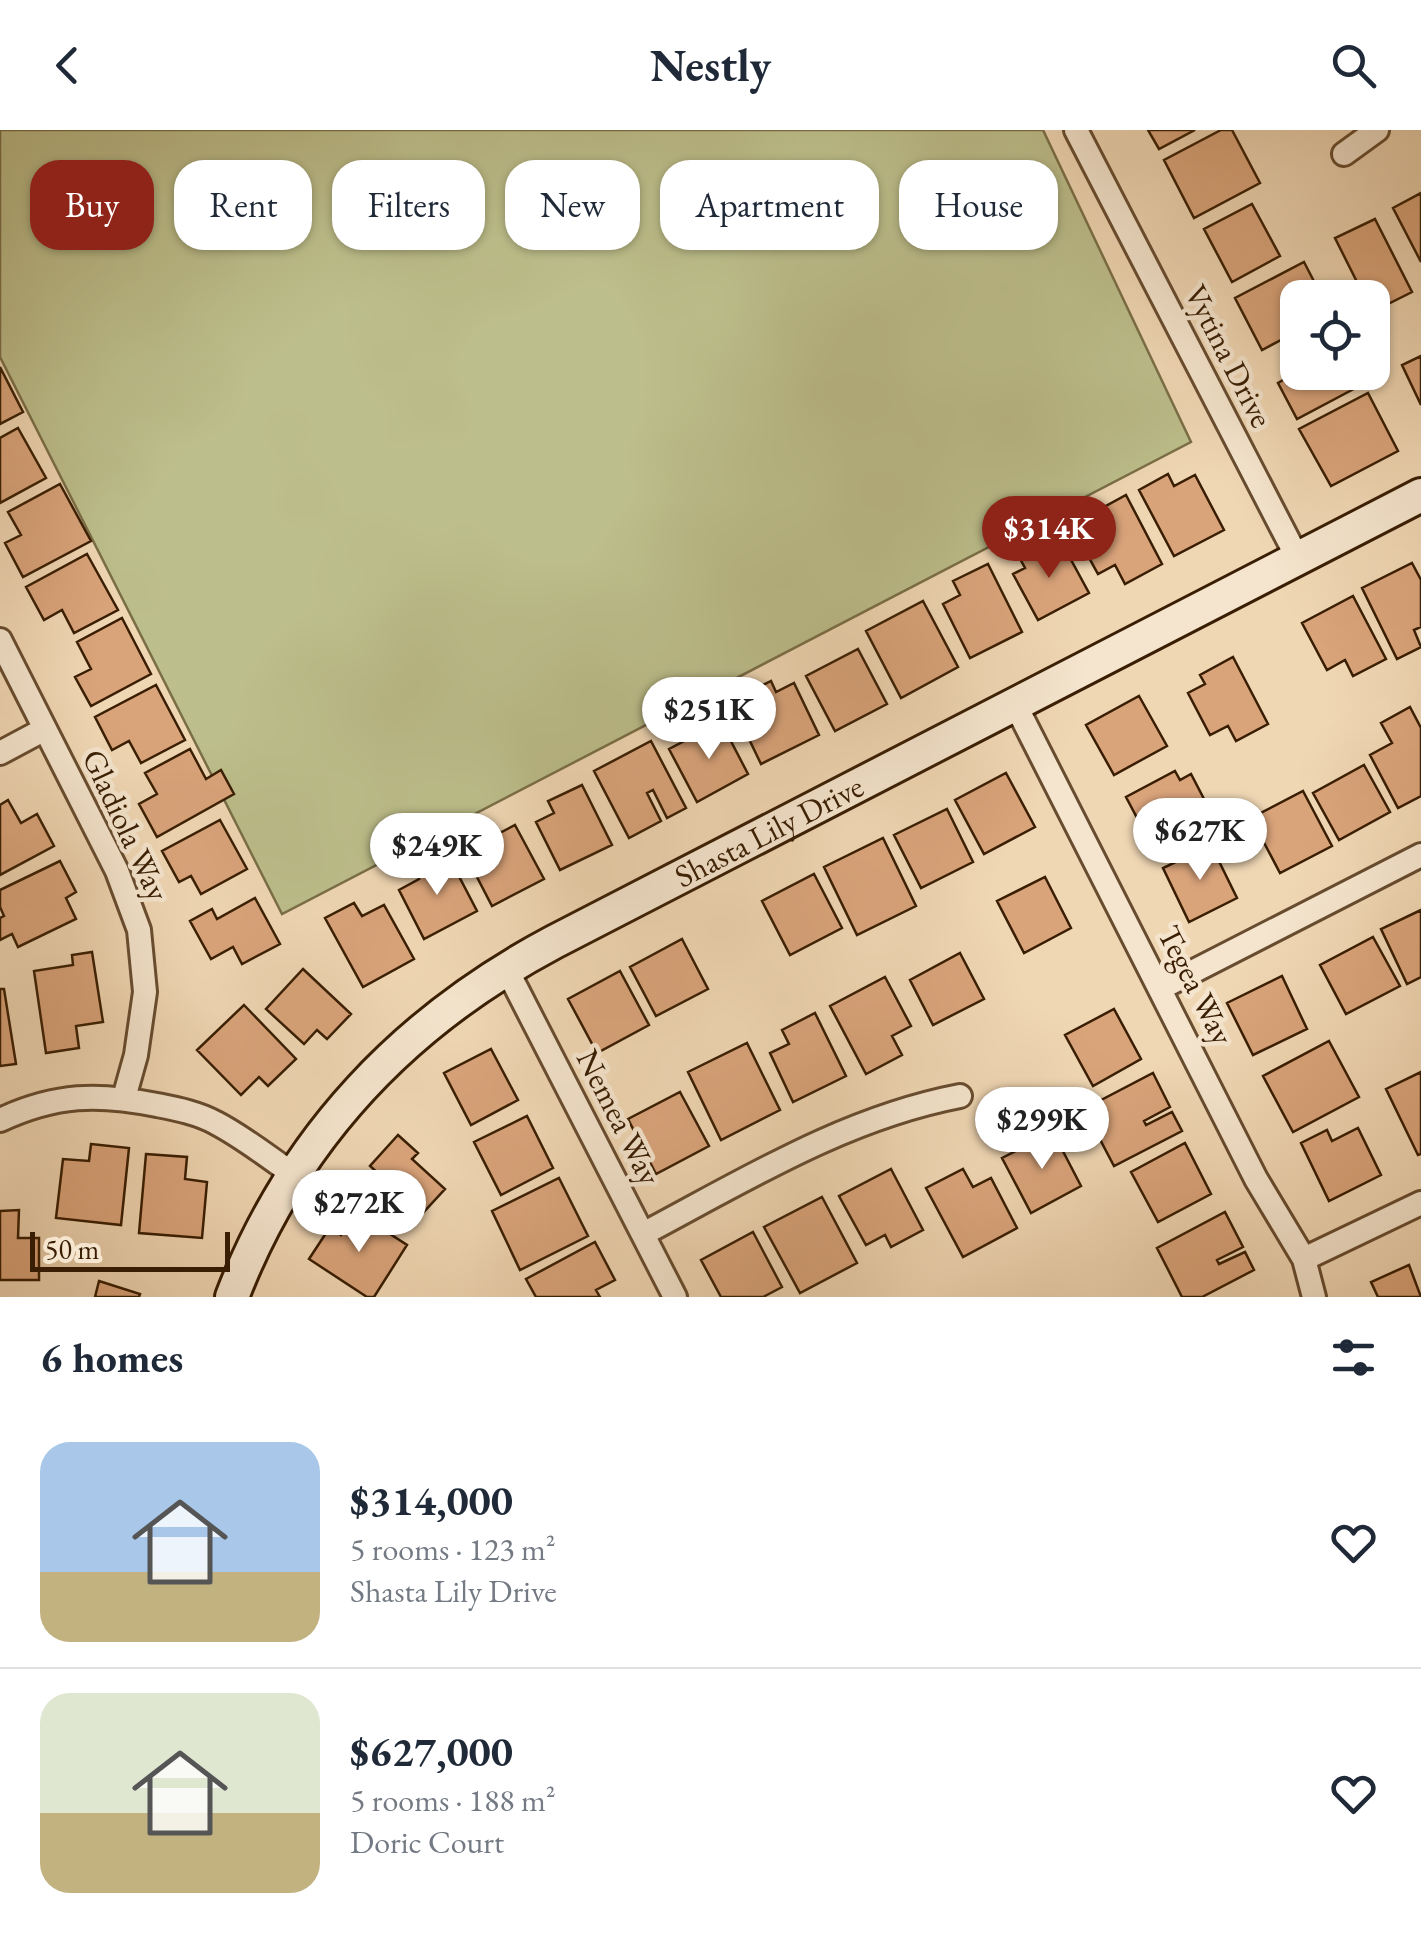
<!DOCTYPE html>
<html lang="en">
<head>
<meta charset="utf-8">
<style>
	:root { --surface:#fff; --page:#f2f2f3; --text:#1f2937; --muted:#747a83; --line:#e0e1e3; --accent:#8f2418 }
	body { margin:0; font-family:"EB Garamond",serif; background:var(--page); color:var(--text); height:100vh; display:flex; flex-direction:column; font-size:38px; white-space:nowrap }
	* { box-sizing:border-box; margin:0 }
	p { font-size:32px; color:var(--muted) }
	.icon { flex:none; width:55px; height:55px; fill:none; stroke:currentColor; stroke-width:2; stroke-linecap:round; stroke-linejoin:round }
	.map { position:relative; height:1167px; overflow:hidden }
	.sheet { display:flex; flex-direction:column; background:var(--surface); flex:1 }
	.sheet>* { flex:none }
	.guide { position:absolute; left:30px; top:30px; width:1362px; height:90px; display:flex; gap:20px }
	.buttons { position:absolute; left:1280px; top:150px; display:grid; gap:20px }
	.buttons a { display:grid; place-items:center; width:110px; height:110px; border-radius:20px; background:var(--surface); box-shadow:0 2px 8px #0004; font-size:50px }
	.scale { position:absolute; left:30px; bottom:25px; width:200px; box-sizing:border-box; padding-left:10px; border:5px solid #391e03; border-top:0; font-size:28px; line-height:35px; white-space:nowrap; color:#391e03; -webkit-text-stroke:8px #f5e5ce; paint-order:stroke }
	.price { position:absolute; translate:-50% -85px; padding:0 22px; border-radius:35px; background:#fff; color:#222; font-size:32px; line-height:65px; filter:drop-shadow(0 2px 5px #0008) }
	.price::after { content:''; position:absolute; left:50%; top:60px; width:30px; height:22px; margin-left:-15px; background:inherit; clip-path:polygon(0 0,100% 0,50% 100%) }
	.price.active { background:var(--accent); color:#fff }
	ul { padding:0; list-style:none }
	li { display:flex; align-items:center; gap:30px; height:250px; padding:0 40px }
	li+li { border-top:2px solid var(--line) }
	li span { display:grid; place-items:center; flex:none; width:280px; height:200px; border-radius:30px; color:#555 }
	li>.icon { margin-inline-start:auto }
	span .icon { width:120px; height:120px; fill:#fffc; stroke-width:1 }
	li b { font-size:42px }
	h2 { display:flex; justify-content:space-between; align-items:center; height:120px; padding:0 40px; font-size:42px }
	.chip { padding:0 35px; border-radius:30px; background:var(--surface); box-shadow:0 2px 8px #0004; font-size:35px; line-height:90px }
	.chip.active { background:var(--accent); color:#fff }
	header { display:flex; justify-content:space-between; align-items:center; height:130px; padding:0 40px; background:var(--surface); font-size:45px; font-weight:700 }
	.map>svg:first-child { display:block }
	.green { fill:#bcbe8b; stroke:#7a6e47; stroke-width:2.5 }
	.building { fill:#daa47b; stroke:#391e03; stroke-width:2.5 }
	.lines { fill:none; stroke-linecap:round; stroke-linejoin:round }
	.street-casing { stroke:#674c2f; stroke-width:28 }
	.secondary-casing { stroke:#391e03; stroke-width:38 }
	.street { stroke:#f5e5ce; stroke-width:22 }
	.secondary { stroke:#f5e5ce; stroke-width:32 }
	.labels { text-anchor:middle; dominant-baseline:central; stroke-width:9; stroke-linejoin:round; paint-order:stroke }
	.street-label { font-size:32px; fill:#391e03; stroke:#f5e5ce }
</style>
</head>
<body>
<header><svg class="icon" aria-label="back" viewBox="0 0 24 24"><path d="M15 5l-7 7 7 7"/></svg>Nestly<svg class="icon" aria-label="search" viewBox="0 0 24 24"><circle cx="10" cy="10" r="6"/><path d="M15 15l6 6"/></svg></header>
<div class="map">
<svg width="1421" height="1167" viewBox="0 0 1421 1167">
	<rect width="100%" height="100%" fill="#f0d7b4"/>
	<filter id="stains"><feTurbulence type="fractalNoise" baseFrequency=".002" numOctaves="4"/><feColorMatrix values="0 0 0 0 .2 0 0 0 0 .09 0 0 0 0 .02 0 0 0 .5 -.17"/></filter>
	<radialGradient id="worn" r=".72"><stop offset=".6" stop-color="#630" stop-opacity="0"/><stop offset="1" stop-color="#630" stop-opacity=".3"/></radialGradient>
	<path class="green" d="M0,0H1043L1191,312L282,784L0,227Z"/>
	<path class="building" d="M1148,0H1195L1159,19Z
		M1221,0H1232L1260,53L1194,88L1164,30Z
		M1421,63V132L1393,78Z
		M1252,74L1280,126L1232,152L1204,99Z
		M1375,89L1412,162L1372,182V168H1365L1335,108Z
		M1304,132L1321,165L1298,168V201L1262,220L1235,168Z
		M1298,219V242H1360L1365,253L1297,289L1278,253L1297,242L1288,224Z
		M1421,226V275L1402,235Z
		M0,237L23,282L0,294Z
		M1368,263L1398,321L1331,356L1299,299Z
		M18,298L46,348L0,373V308Z
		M1168,344L1174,356L1195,345L1224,400L1174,426L1139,360Z
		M60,354L91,411L23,447L5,413L21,405L8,382Z
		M1126,365L1162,434L1125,454L1115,435L1098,444L1071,395Z
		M1036,416L1042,429L1064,417L1089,463L1038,490L1013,444L1025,438L1018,425Z
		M87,424L118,480L74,503L62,480L44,490L26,457Z
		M1412,433L1421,450V497L1414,500L1421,517L1397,529L1362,458Z
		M988,434L1022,502L970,528L943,474L960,465L953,451Z
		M1353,466L1386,529L1353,546L1345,530L1327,540L1302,493Z
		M923,471L958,537L901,568L866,501Z
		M122,488L151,544L91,576L75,547L91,539L77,512Z
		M858,519L887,574L835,601L806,546Z
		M1233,527L1268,594L1236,611L1228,596L1210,605L1188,563L1205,554L1200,545Z
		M771,551L776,562L794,553L819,605L761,634L748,607L762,599L745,564Z
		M156,555L185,610L141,633L129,611L112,620L95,587Z
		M1139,566L1167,616L1114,645L1086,595Z
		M1410,577L1421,598V666L1398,678L1370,625L1392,613L1381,593Z
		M721,592L748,644L697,672L669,619Z
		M651,611L686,678L667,688L653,660L647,663L661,691L629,708L594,641Z
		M190,619L206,649L221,640L234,664L157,707L139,674L157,664L145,643Z
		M1364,635L1390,682L1339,710L1313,663Z
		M1175,641L1180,650L1191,644L1204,669L1191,676L1200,694L1153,718L1126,667Z
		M1006,643L1035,697L984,724L955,670Z
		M582,655L612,715L560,740L536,692L554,683L548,671Z
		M1303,661L1332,716L1280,743L1251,688Z
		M8,670L21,693L37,684L54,716L0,745V675Z
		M947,679L973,732L921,758L894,705Z
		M220,690L247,739L201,764L191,746L179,752L162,721Z
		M515,695L544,749L492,776L464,722Z
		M883,708L916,776L857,805L824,737Z
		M1211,715L1237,768L1189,792L1163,738Z
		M431,728L437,741L452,733L477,781L424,809L399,760L419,749L413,738Z
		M60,731L76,762L66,768L76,789L18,817L12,804L0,810V788L4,786L0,777V760Z
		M814,744L842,798L790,825L762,771Z
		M1045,747L1071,798L1024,823L997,771Z
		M255,768L280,814L242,834L233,817L211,829L190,791L212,779L217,789Z
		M354,773L362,786L384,775L414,829L363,857L325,788Z
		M1421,780V847L1407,854L1381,799Z
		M1373,807L1400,856L1346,884L1320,835Z
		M682,809L708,859L656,886L630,837Z
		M92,822L103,892L76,896L79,918L46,923L34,841L73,835L72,825Z
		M960,823L984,869L933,895L910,850Z
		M303,839L351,884L327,909L317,900L304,914L266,879Z
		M620,841L649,895L597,923L568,869Z
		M1282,846L1307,899L1253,925L1227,873Z
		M885,847L911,896L892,906L902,925L866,944L830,876Z
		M0,859H4L16,934L0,936Z
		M244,875L296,929L268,956L259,947L241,965L197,920Z
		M1114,879L1141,929L1093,956L1065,905Z
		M815,883L846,946L793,972L770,923L789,914L782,900Z
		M1329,911L1359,967L1293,1002L1263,946Z
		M747,913L780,980L721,1010L688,942Z
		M491,919L518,970L471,995L444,943Z
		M1421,942V1024L1418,1025L1386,959Z
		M1153,943L1170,977L1144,991L1146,995L1172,982L1182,1001L1114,1036L1084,979Z
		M680,962L709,1016L656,1044L628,989Z
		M527,986L553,1038L501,1065L474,1012Z
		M1358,998L1381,1045L1329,1071L1301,1013L1327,1000L1332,1011Z
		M1053,1002L1081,1056L1031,1083L1002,1028Z
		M398,1005L418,1023L412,1029L445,1059L409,1098L378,1069L391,1055L370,1036Z
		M1185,1013L1211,1064L1158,1092L1131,1042Z
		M91,1014L129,1018L121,1095L56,1088L63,1029L89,1031Z
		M146,1024L187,1027L185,1049L207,1052L202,1108L139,1103Z
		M891,1039L923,1100L891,1117L885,1105L866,1115L839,1066Z
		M963,1039L973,1057L991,1048L1017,1098L963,1127L926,1058Z
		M559,1048L588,1106L520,1140L492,1081Z
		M822,1067L857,1133L800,1163L764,1097Z
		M19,1080L18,1108H39V1150H0V1081Z
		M356,1082L407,1115L374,1167H367L309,1129L330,1097L341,1105Z
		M1225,1082L1243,1117L1217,1130L1219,1134L1245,1122L1254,1140L1202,1167H1182L1157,1118Z
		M753,1102L782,1157L763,1167H721L701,1130Z
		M595,1112L615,1150L596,1160L600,1167H536L526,1149Z
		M1409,1135L1421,1167H1378L1371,1152Z
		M99,1151L140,1164L139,1167H95Z"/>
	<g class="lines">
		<defs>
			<path id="street" d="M1076,0L1297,427
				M1344,24L1377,0
				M0,510L117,741L139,800L145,862L136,925L124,968
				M1015,574L1256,1049L1304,1129L1314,1167
				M0,623L45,599
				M506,838L675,1167
				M1161,858L1421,725
				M0,990C56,964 98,963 157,975C177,979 198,983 216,993C243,1007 268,1027 293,1044
				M643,1104C745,1050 845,988 960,966
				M1304,1129L1421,1073"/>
			<g id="secondary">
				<path id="s1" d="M232,1167C293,1008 405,891 554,812L1421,365"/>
			</g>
		</defs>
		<use href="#street" class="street-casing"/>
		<use href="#secondary" class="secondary-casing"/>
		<use href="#street" class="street"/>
		<use href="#secondary" class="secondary"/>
	</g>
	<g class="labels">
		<g class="street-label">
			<text transform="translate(1229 226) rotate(63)">Vytina Drive</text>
			<text transform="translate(126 695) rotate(65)">Gladiola Way</text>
			<text stroke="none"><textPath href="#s1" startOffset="732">Shasta Lily Drive</textPath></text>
			<text transform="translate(1196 855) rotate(63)">Tegea Way</text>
			<text transform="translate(619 987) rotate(63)">Nemea Way</text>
		</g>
	</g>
	<rect width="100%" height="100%" filter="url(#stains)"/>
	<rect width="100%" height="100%" fill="url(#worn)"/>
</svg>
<div class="buttons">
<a><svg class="icon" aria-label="locate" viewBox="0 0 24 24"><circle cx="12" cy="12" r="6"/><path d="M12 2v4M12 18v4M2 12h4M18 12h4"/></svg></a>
</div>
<div class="scale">50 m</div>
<b class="price active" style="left:1049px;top:451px">$314K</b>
<b class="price" style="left:709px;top:632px">$251K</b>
<b class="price" style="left:1200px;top:753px">$627K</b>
<b class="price" style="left:437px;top:768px">$249K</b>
<b class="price" style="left:1042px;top:1042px">$299K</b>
<b class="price" style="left:359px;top:1125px">$272K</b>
<div class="guide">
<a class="chip active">Buy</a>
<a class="chip">Rent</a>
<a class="chip">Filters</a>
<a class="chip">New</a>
<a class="chip">Apartment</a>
<a class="chip">House</a>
</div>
</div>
<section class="sheet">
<h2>6 homes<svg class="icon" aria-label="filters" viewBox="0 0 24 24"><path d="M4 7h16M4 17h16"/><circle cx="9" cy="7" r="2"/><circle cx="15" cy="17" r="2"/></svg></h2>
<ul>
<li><span style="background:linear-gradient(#a9c7e8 65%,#c2b280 0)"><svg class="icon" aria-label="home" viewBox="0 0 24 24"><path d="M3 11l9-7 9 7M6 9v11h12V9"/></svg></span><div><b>$314,000</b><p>5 rooms · 123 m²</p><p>Shasta Lily Drive</p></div><svg class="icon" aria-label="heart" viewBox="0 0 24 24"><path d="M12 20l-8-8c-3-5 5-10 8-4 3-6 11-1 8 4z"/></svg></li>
<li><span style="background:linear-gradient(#dfe7d0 60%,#c2b280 0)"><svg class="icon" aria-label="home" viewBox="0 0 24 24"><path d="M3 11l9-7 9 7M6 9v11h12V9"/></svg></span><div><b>$627,000</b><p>5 rooms · 188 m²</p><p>Doric Court</p></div><svg class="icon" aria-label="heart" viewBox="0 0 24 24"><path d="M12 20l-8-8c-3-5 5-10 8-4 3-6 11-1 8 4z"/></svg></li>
</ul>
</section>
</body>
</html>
